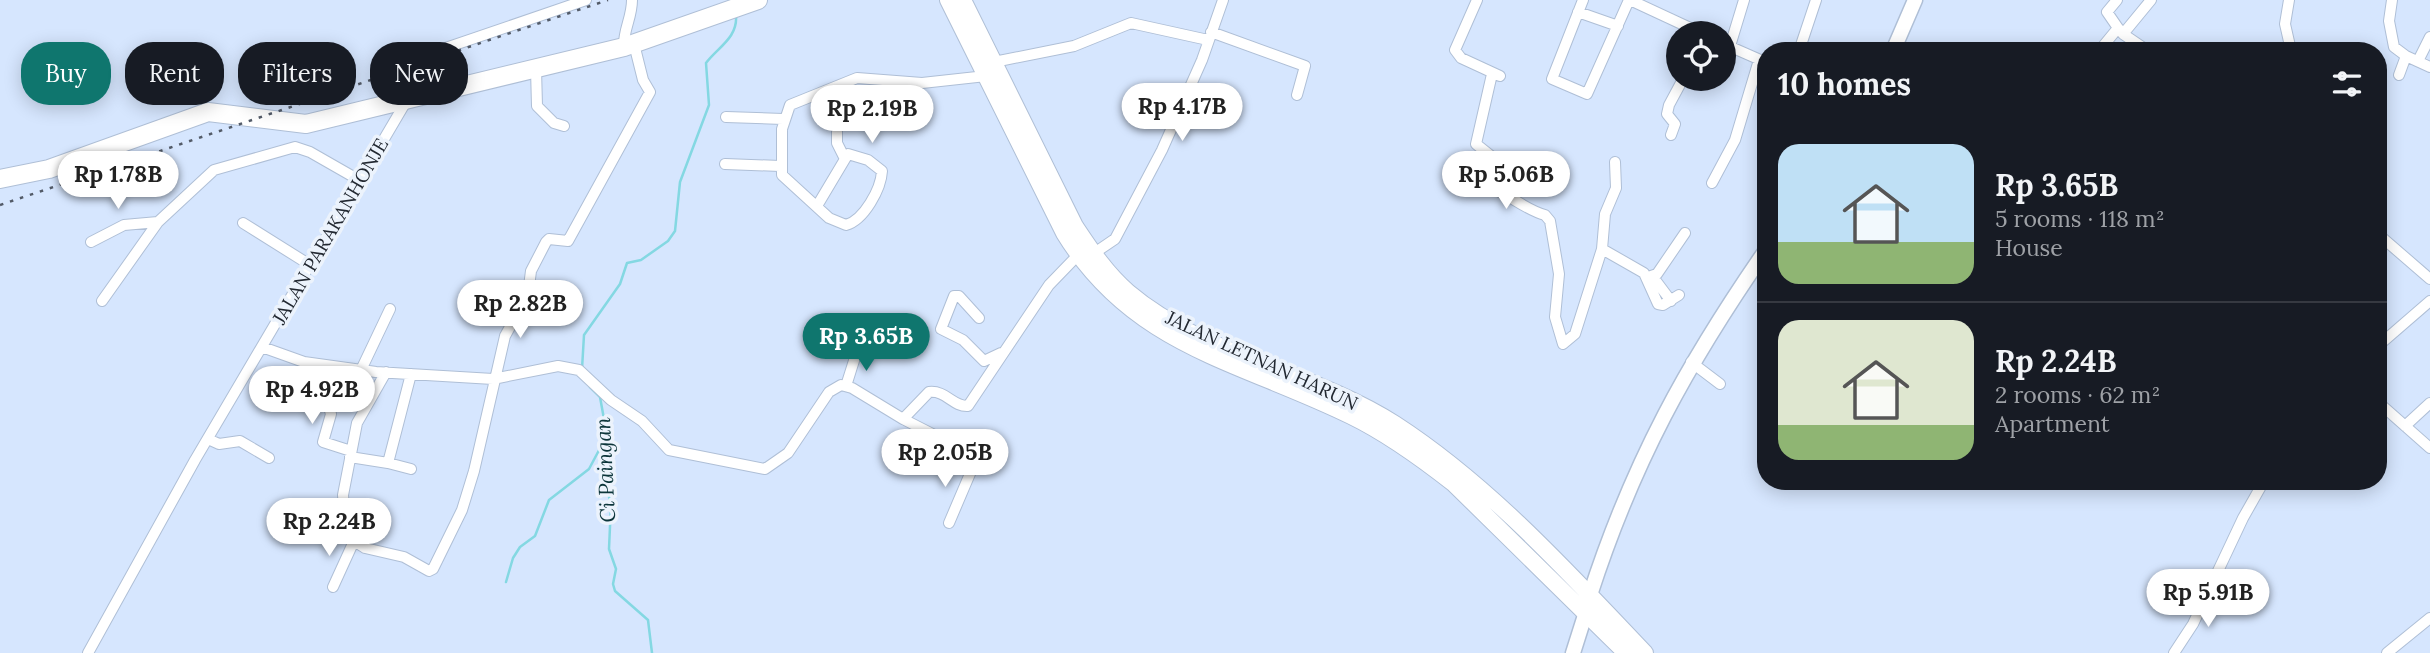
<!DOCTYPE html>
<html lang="en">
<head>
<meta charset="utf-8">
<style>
	:root { --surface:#171b24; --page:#20242c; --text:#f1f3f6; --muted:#9ea1a6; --line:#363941; --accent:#0f766e }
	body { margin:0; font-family:Lora,serif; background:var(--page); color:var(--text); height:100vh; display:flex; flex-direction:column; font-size:26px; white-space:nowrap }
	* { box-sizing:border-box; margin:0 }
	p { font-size:23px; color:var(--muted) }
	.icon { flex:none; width:38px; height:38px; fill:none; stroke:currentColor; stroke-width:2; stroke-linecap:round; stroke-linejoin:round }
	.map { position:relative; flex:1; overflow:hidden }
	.side { position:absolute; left:1757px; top:42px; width:630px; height:448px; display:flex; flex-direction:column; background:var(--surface); border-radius:28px; box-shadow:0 4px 18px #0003 }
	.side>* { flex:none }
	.top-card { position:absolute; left:21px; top:42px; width:665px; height:63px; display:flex; gap:14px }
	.fabs { position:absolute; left:1666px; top:21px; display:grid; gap:14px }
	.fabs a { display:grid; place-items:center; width:70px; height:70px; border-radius:50%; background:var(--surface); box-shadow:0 4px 18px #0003; font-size:35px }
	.price { position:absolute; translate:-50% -60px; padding:0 16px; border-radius:24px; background:#fff; color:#222; font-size:23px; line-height:46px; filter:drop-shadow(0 2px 4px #0008) }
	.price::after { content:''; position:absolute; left:50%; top:42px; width:21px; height:16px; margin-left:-10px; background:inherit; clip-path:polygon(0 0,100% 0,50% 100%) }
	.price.current { background:var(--accent); color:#fff }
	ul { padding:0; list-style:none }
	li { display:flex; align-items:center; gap:21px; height:175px; padding:0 21px }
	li+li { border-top:2px solid var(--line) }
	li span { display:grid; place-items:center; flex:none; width:196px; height:140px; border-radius:21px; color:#555 }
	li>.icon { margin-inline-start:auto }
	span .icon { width:84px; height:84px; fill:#fffc; stroke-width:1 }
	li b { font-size:30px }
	h2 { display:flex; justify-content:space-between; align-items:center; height:84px; padding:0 21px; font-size:30px }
	.pill { padding:0 24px; border-radius:28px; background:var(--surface); box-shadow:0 4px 18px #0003; font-size:24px; line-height:63px }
	.pill.current { background:var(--accent); color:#fff }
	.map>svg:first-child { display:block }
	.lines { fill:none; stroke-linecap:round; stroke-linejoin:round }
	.stream { stroke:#84d8e2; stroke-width:2.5 }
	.street-casing { stroke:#afbfd6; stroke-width:12 }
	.secondary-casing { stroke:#afbfd6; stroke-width:17 }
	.primary-casing { stroke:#afbfd6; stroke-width:18 }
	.highway-casing { stroke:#afbfd6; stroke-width:20 }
	.street { stroke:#fff; stroke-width:10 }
	.secondary { stroke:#fff; stroke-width:14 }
	.primary { stroke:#fff; stroke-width:16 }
	.highway { stroke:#fff; stroke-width:18 }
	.rail { stroke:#535b68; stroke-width:2.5; stroke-dasharray:3.5 7; stroke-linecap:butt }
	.labels { text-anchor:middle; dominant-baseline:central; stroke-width:7; stroke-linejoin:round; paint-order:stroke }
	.street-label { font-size:19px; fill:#222831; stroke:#ecf3fc }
	.water-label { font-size:21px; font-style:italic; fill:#0c353a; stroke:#ecf3fc }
</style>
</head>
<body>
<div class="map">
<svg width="2430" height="653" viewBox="0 0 2430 653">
	<rect width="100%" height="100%" fill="#d6e6fe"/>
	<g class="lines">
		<path class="stream" d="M582,369L584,335L620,284L627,263L641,260L668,241L675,231L680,182L709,105L706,63C718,47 738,38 736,15
			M590,387L600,397L606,430L605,483L611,504L609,549L616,569L613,584L615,591L648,620L652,653
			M506,582L513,558L520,547L535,536L549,500L589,469L606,437"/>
		<defs>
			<path id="street" d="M1477,0L1455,50L1461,58L1500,76
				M1583,0L1552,79L1587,94L1629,0
				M1630,0L1701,33
				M2117,0L2107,12L2118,28
				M2289,0L2285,24L2290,46
				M2392,0L2389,21L2394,47L2406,56L2430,67
				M1578,12L1618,26
				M1211,32L1305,66L1297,95
				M1724,44L1765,62
				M1730,46L1744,0
				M624,47C623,30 632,18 632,0
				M1799,51L1816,0
				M2099,51L2118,28L2123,34
				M2148,51L2123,34L2151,0
				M2418,61L2430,37
				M994,62L1074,46L1131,23L1208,40
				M390,67L586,0
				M536,69L537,106L554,123L564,126
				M1492,74L1476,144L1491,156L1493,189C1512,196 1526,210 1545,215L1550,221L1559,274L1555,317L1563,344L1575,334L1602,249L1605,214L1616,188L1615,162
				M2399,75L2406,56
				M726,117L783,119
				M837,132V143L844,157
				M1671,135L1675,124L1667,114L1669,105L1683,79
				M725,164L780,166
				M1712,183L1735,140L1759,60
				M817,206L848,154L868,160L882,171C881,189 864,220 846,225L829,218L782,175V129L790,105L857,78L922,83L986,76
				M243,223L310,265
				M2378,234L2430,279
				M91,242L124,225L158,222
				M1602,249L1644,273L1658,304L1663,305L1679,295
				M1093,254L1115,239L1162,150L1202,60L1223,0
				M1648,277L1657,274L1685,233
				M1653,277L1671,301
				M102,301L158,222L214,170L295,147L310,152L359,180
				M979,318L959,296H954L941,329L963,340L984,361L1001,353
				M2378,346L2430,301
				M262,347L304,362L376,372L493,379L558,366L579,370L611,400L642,421L669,450L765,469L788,453L829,392L841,385L852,388L903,419L929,392C946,390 953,407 968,406L1049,285L1078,255
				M1691,362L1720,384
				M338,368L327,401L331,414L323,442L351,451
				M361,370L390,309
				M386,372L357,423L343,495L345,520L354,541L365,548L404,557L429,571L433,569L462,510L474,471L505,336L528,294L531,271L546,242L549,239L568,241L650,92L643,80L634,44
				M846,386L857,351
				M2378,402L2430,448
				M903,419L956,446L975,462L949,523
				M2405,426L2430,403
				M208,439L219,444L240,441L269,458
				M350,457L388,463
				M411,469L388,463L411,374
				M333,587L354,541
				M88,653L195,460L407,100
				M2174,653L2193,624L2243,518L2264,481
				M2387,653L2430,618"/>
			<path id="secondary" d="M1893,51L1915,0
				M1590,595C1633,462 1687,364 1766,250
				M1573,653L1586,612"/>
			<path id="primary" d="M948,0L1064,233C1134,347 1239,361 1351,416C1388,434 1421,458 1454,484L1626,653
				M963,0L1075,226C1091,250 1106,273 1128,292C1203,356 1313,371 1395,424C1489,485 1568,572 1645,653"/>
			<path id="highway" d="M0,179L49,169L208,112L306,124L624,47L758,0"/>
		</defs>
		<use href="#street" class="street-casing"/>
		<use href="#secondary" class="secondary-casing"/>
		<use href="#primary" class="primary-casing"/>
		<use href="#highway" class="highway-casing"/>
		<use href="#street" class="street"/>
		<use href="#secondary" class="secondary"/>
		<use href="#primary" class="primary"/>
		<use href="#highway" class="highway"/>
		<path class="rail" d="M0,205L608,0"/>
	</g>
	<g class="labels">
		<g class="street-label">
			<text transform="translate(330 231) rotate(-60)">JALAN PARAKANHONJE</text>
			<text transform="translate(1262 360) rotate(25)">JALAN LETNAN HARUN</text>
		</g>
		<g class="water-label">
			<text transform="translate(605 470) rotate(-93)">Ci Paingan</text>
		</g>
	</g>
</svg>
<div class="fabs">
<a><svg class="icon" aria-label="locate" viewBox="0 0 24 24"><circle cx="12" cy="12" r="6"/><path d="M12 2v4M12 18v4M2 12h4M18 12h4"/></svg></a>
</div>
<b class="price" style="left:1182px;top:143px">Rp 4.17B</b>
<b class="price" style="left:872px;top:145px">Rp 2.19B</b>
<b class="price" style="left:118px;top:211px">Rp 1.78B</b>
<b class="price" style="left:1506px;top:211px">Rp 5.06B</b>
<b class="price" style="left:520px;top:340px">Rp 2.82B</b>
<b class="price current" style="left:866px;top:373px">Rp 3.65B</b>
<b class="price" style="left:312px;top:426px">Rp 4.92B</b>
<b class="price" style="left:945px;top:489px">Rp 2.05B</b>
<b class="price" style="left:329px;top:558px">Rp 2.24B</b>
<b class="price" style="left:2208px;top:629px">Rp 5.91B</b>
<div class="top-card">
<a class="pill current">Buy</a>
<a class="pill">Rent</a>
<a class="pill">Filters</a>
<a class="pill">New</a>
</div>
<section class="side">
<h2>10 homes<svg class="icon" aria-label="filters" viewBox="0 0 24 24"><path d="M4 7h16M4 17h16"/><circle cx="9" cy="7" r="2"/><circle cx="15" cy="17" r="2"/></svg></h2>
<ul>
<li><span style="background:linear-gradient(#bfe0f5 70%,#8fb573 0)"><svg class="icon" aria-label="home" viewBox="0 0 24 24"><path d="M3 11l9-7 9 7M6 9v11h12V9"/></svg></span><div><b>Rp 3.65B</b><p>5 rooms · 118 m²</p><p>House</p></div></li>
<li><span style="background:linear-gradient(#dfe7d0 75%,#8fb573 0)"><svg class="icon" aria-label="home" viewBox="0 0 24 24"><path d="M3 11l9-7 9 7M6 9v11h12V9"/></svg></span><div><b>Rp 2.24B</b><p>2 rooms · 62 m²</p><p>Apartment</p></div></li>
</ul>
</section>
</div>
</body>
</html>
